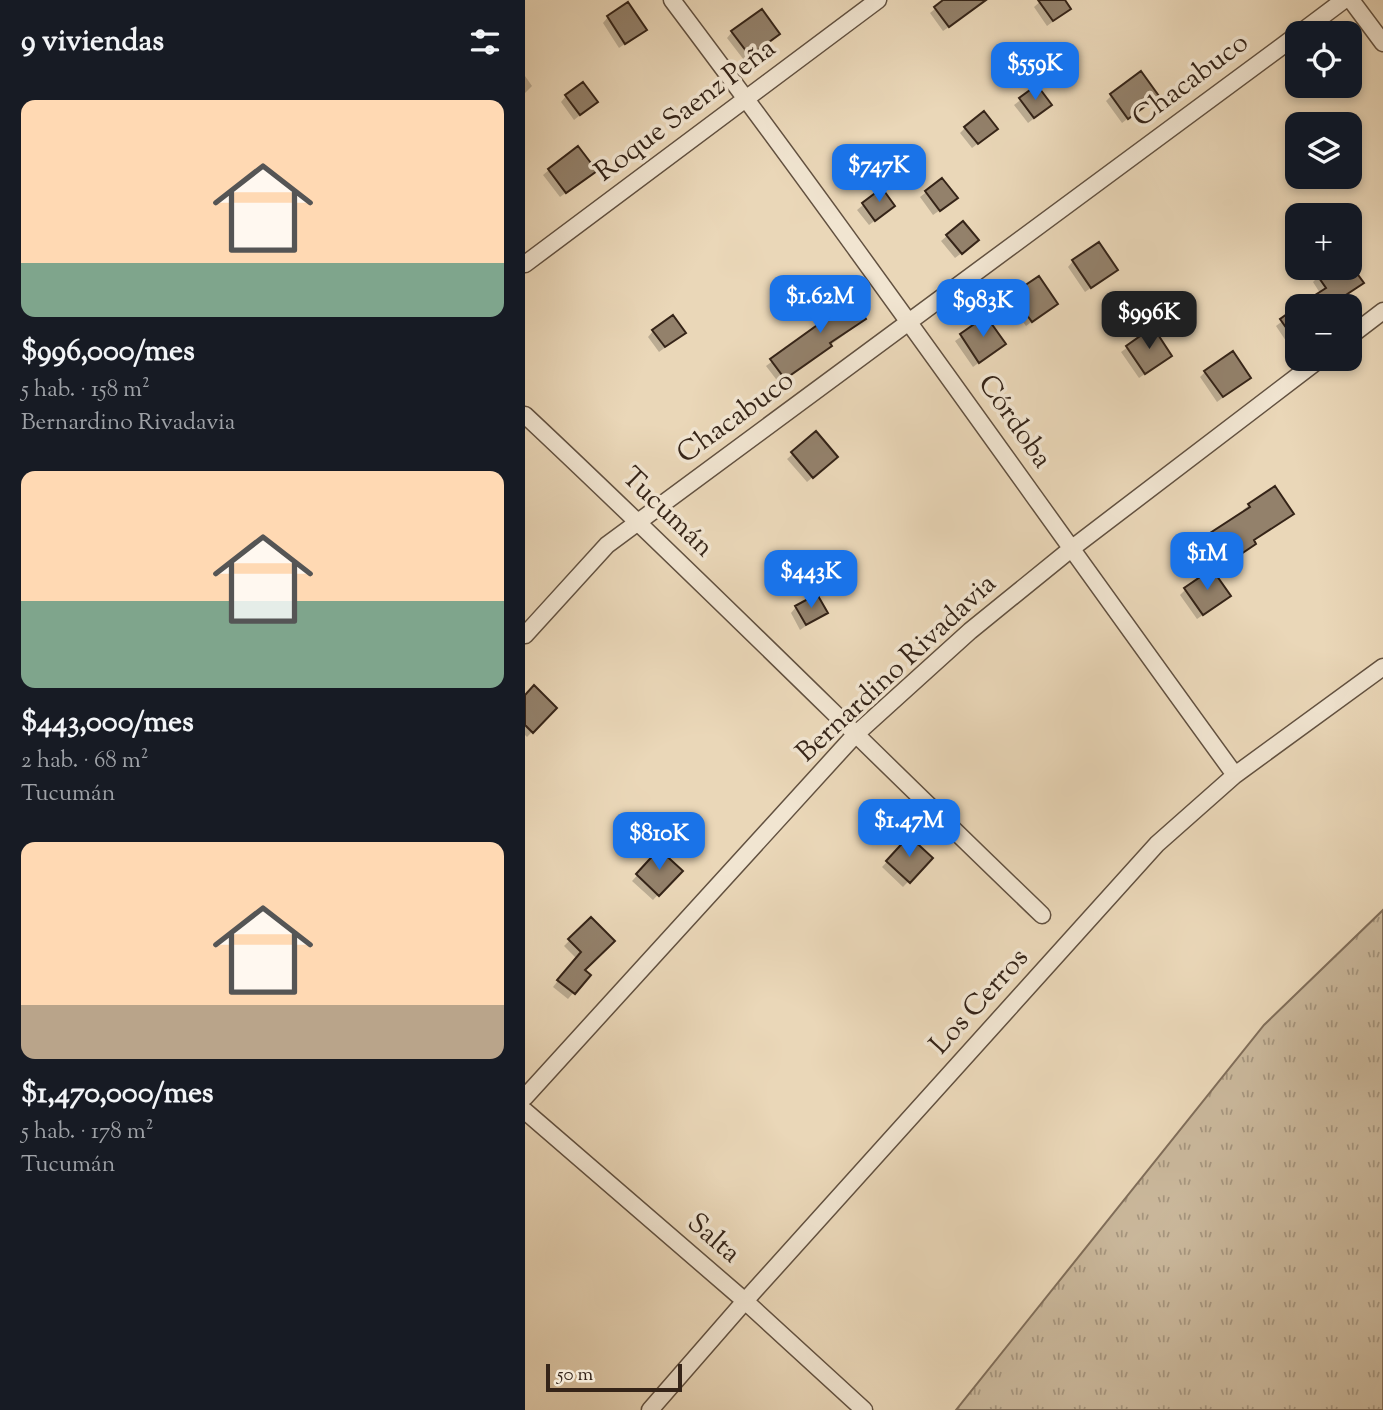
<!DOCTYPE html>
<html lang="es">
<head>
<meta charset="utf-8">
<style>
	:root { --surface:#171b24; --page:#20242c; --text:#f1f3f6; --muted:#9ea1a6; --accent:#1a73e8 }
	body { margin:0; font-family:"Sorts Mill Goudy",serif; background:var(--page); color:var(--text); height:100vh; display:flex; flex-direction:column; font-size:26px; white-space:nowrap }
	* { box-sizing:border-box; margin:0 }
	p { font-size:23px; color:var(--muted) }
	.icon { flex:none; width:38px; height:38px; fill:none; stroke:currentColor; stroke-width:2; stroke-linecap:round; stroke-linejoin:round }
	.map { position:relative; flex:1; overflow:hidden }
	.details { display:flex; flex-direction:column; background:var(--surface); width:525px }
	.details>* { flex:none }
	.fabs { position:absolute; left:760px; top:21px; display:grid; gap:14px }
	.fabs a { display:grid; place-items:center; width:77px; height:77px; border-radius:14px; background:var(--surface); box-shadow:0 4px 10px #0003; font-size:35px }
	.scale { position:absolute; left:21px; bottom:18px; width:136px; box-sizing:border-box; padding-left:7px; border:4px solid #352418; border-top:0; font-size:19px; line-height:24px; white-space:nowrap; color:#352418; -webkit-text-stroke:5px #f1e5d1; paint-order:stroke }
	.price { position:absolute; translate:-50% -60px; padding:0 16px; border-radius:14px; background:var(--accent); color:#fff; font-size:23px; line-height:46px; filter:drop-shadow(0 2px 4px #0008) }
	.price::after { content:''; position:absolute; left:50%; top:42px; width:21px; height:16px; margin-left:-10px; background:inherit; clip-path:polygon(0 0,100% 0,50% 100%) }
	.price.current { background:#222; color:#fff }
	ul { padding:0; list-style:none }
	li { display:grid; align-content:center; gap:14px; height:371px; padding:0 21px }
	li span { display:grid; place-items:center; height:217px; border-radius:14px; color:#555 }
	li>.icon { margin-inline-start:auto }
	span .icon { width:126px; height:126px; fill:#fffc; stroke-width:1 }
	li b { font-size:30px }
	h2 { display:flex; justify-content:space-between; align-items:center; height:84px; padding:0 21px; font-size:30px }
	main { display:flex; flex:1; min-height:0 }
	.map>svg:first-child { display:block }
	.grass { fill:url(#grass-tufts); stroke:#806e5a; stroke-width:2 }
	.shadow { fill:#0003 }
	.building { fill:#93816b; stroke:#352418; stroke-width:2 }
	.lines { fill:none; stroke-linecap:round; stroke-linejoin:round }
	.minor-casing { stroke:#625140; stroke-width:19 }
	.minor { stroke:#f1e5d1; stroke-width:16 }
	.labels { text-anchor:middle; dominant-baseline:central; stroke-width:7; stroke-linejoin:round; paint-order:stroke }
	.street-label { font-size:28px; fill:#352418; stroke:#f1e5d1 }
</style>
</head>
<body>
<main>
<section class="details">
<h2>9 viviendas<svg class="icon" aria-label="filters" viewBox="0 0 24 24"><path d="M4 7h16M4 17h16"/><circle cx="9" cy="7" r="2"/><circle cx="15" cy="17" r="2"/></svg></h2>
<ul>
<li><span style="background:linear-gradient(#ffd9b3 75%,#7fa58c 0)"><svg class="icon" aria-label="home" viewBox="0 0 24 24"><path d="M3 11l9-7 9 7M6 9v11h12V9"/></svg></span><div><b>$996,000/mes</b><p>5 hab. · 158 m²</p><p>Bernardino Rivadavia</p></div></li>
<li><span style="background:linear-gradient(#ffd9b3 60%,#7fa58c 0)"><svg class="icon" aria-label="home" viewBox="0 0 24 24"><path d="M3 11l9-7 9 7M6 9v11h12V9"/></svg></span><div><b>$443,000/mes</b><p>2 hab. · 68 m²</p><p>Tucumán</p></div></li>
<li><span style="background:linear-gradient(#ffd9b3 75%,#b9a48a 0)"><svg class="icon" aria-label="home" viewBox="0 0 24 24"><path d="M3 11l9-7 9 7M6 9v11h12V9"/></svg></span><div><b>$1,470,000/mes</b><p>5 hab. · 178 m²</p><p>Tucumán</p></div></li>
</ul>
</section>
<div class="map">
<svg width="858" height="1410" viewBox="0 0 858 1410">
	<defs>
		<pattern id="grass-tufts" width="24" height="20" patternUnits="userSpaceOnUse" patternTransform="scale(1.75)"><rect width="24" height="20" fill="#cbb99d"/><path d="M3 7l-1-3M5 7V3M7 7l1-3M15 17l-1-3M17 17v-4M19 17l1-3" fill="none" stroke="#a6967f"/></pattern>
	</defs>
	<rect width="100%" height="100%" fill="#ead7b8"/>
	<filter id="stains"><feTurbulence type="fractalNoise" baseFrequency=".00286" numOctaves="4"/><feColorMatrix values="0 0 0 0 .2 0 0 0 0 .09 0 0 0 0 .02 0 0 0 .5 -.17"/></filter>
	<radialGradient id="worn" r=".72"><stop offset=".6" stop-color="#630" stop-opacity="0"/><stop offset="1" stop-color="#630" stop-opacity=".3"/></radialGradient>
	<path class="grass" d="M858,910V1410H431L739,1025Z"/>
	<path class="shadow" d="M421,0H463L418,31L405,13Z
		M517,0H538V14L522,26L509,7Z
		M83,17L120,30L94,48L78,23Z
		M207,32L248,39L219,60L202,38Z
		M0,76L7,86L0,93Z
		M511,88L519,111L503,123L489,105Z
		M41,96L65,107L49,120L36,102Z
		M586,96H632L597,123L581,101Z
		M440,128L465,134L447,148L435,133Z
		M24,170L64,176L35,197L18,175Z
		M417,180L425,203L408,215L395,197Z
		M356,190L363,211L344,225L332,210Z
		M437,223L446,246L430,258L416,241Z
		M548,261L591,270L560,292L543,267Z
		M824,265L836,282L831,288L804,306H777L795,293L788,282L793,277L806,268H824Z
		M488,295L531,304L501,326L483,301Z
		M296,310L334,324L254,383L241,366L297,324L291,315Z
		M772,310V347L767,350L751,326Z
		M461,319L479,344L448,367L430,341Z
		M627,330L639,361L614,378L596,352Z
		M128,331L153,338L134,352L123,337Z
		M680,372L724,378L692,402L675,377Z
		M291,434L306,462L282,482L262,459Z
		M724,505L767,514L727,541L729,544L723,549L698,566L681,540L720,513L718,510Z
		M660,590L698,601L672,619L655,595Z
		M271,607L301,612L275,630L266,613Z
		M0,697L30,708L2,737L0,735Z
		M384,838L406,858L378,887L357,867Z
		M134,852L155,871L128,900L107,881Z
		M66,919L57,970L63,975L43,999L28,987L51,958L39,946Z"/>
	<path class="building" d="M418,0H461L424,27L409,7Z
		M513,0H540L546,9L528,21Z
		M103,2L122,30L100,44L82,16Z
		M237,9L255,34L225,56L206,31Z
		M616,71L634,96L603,119L585,94Z
		M58,82L73,102L55,115L40,95Z
		M512,85L527,105L509,118L494,98Z
		M459,111L473,129L453,144L439,127Z
		M53,146L72,171L41,193L23,169Z
		M417,178L433,198L415,211L400,191Z
		M357,188L370,206L350,221L337,203Z
		M438,221L454,240L437,254L421,235Z
		M574,242L593,270L566,288L547,260Z
		M803,268H828L839,283L804,306H773L801,288L792,275Z
		M514,276L533,304L507,322L487,294Z
		M322,290L341,319L305,343L307,346L260,379L245,359L302,318L295,309Z
		M772,307V343L755,319Z
		M148,315L161,333L140,347L127,330Z
		M461,316L481,344L454,363L435,334Z
		M628,327L647,356L620,374L601,346Z
		M708,351L726,378L698,397L679,371Z
		M291,431L313,457L288,478L266,452Z
		M750,486L769,514L729,540L731,544L704,562L685,533L725,507L723,504Z
		M687,569L706,596L678,615L659,588Z
		M292,594L303,613L281,625L270,606Z
		M9,685L32,708L8,733L0,725V695Z
		M384,836L408,858L385,883L361,861Z
		M134,849L158,871L134,896L111,874Z
		M66,917L90,941L60,970L66,975L50,994L32,980L56,952L43,939Z"/>
	<g class="lines">
		<defs>
			<path id="minor" d="M147,0C339,255 522,517 710,775
				M826,0L858,43
				M775,33L819,0
				M0,264L353,0
				M824,337L858,311
				M0,415C175,579 344,749 517,915
				M0,635L82,545L772,35
				M0,1097L330,735L445,631L546,549L795,359
				M0,1111L220,1301L339,1410
				M125,1410L220,1301L632,844L710,775L858,667"/>
		</defs>
		<use href="#minor" class="minor-casing"/>
		<use href="#minor" class="minor"/>
	</g>
	<g class="labels">
		<g class="street-label">
			<text transform="translate(666 81) rotate(-37)">Chacabuco</text>
			<text transform="translate(161 111) rotate(-37)">Roque Saenz Peña</text>
			<text transform="translate(211 418) rotate(-36)">Chacabuco</text>
			<text transform="translate(489 422) rotate(55)">Córdoba</text>
			<text transform="translate(142 513) rotate(44)">Tucumán</text>
			<text transform="translate(372 669) rotate(-43)">Bernardino Rivadavia</text>
			<text transform="translate(455 1002) rotate(-48)">Los Cerros</text>
			<text transform="translate(188 1239) rotate(41)">Salta</text>
		</g>
	</g>
	<rect width="100%" height="100%" filter="url(#stains)"/>
	<rect width="100%" height="100%" fill="url(#worn)"/>
</svg>
<div class="fabs">
<a><svg class="icon" aria-label="locate" viewBox="0 0 24 24"><circle cx="12" cy="12" r="6"/><path d="M12 2v4M12 18v4M2 12h4M18 12h4"/></svg></a>
<a><svg class="icon" aria-label="layers" viewBox="0 0 24 24"><path d="M12 4l9 5-9 5-9-5zM3 14l9 5 9-5"/></svg></a>
<a>+</a>
<a>−</a>
</div>
<div class="scale">50 m</div>
<b class="price" style="left:510px;top:102px">$559K</b>
<b class="price" style="left:354px;top:204px">$747K</b>
<b class="price" style="left:295px;top:335px">$1.62M</b>
<b class="price" style="left:458px;top:339px">$983K</b>
<b class="price current" style="left:624px;top:351px">$996K</b>
<b class="price" style="left:682px;top:592px">$1M</b>
<b class="price" style="left:286px;top:610px">$443K</b>
<b class="price" style="left:384px;top:859px">$1.47M</b>
<b class="price" style="left:134px;top:872px">$810K</b>
</div>
</main>
</body>
</html>
